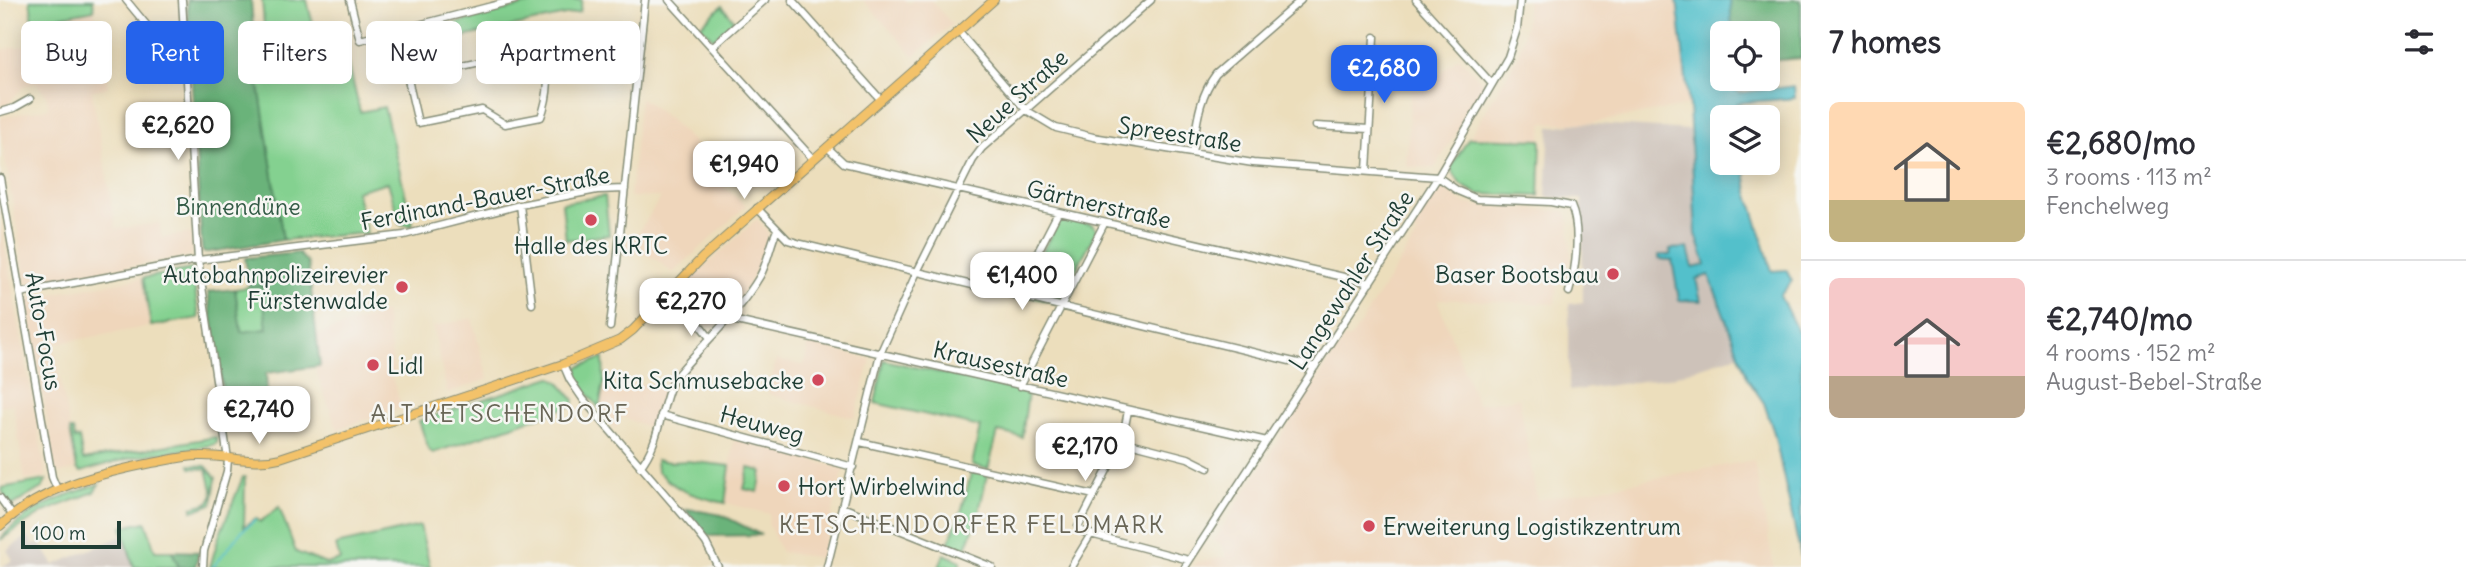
<!DOCTYPE html>
<html lang="en">
<head>
<meta charset="utf-8">
<style>
	:root { --surface:#fff; --page:#f2f2f3; --text:#2b2b33; --muted:#7c7c81; --line:#e1e1e2; --accent:#2563eb }
	body { margin:0; font-family:Delius,sans-serif; background:var(--page); color:var(--text); height:100vh; display:flex; flex-direction:column; font-size:26px; white-space:nowrap }
	* { box-sizing:border-box; margin:0 }
	p { font-size:23px; color:var(--muted) }
	.icon { flex:none; width:38px; height:38px; fill:none; stroke:currentColor; stroke-width:2; stroke-linecap:round; stroke-linejoin:round }
	.map { position:relative; flex:1; overflow:hidden }
	.panel { display:flex; flex-direction:column; background:var(--surface); width:665px }
	.panel>* { flex:none }
	.top-card { position:absolute; left:21px; top:21px; width:665px; height:63px; display:flex; gap:14px }
	.controls { position:absolute; left:1710px; top:21px; display:grid; gap:14px }
	.controls a { display:grid; place-items:center; width:70px; height:70px; border-radius:10px; background:var(--surface); box-shadow:0 4px 18px #0003; font-size:35px }
	.scale { position:absolute; left:21px; bottom:18px; width:100px; box-sizing:border-box; padding-left:7px; border:4px solid #1f3d34; border-top:0; font-size:19px; line-height:24px; white-space:nowrap; color:#1f3d34; -webkit-text-stroke:5px #f6f6f2; paint-order:stroke }
	.price { position:absolute; translate:-50% -60px; padding:0 16px; border-radius:14px; background:#fff; color:#222; font-size:23px; line-height:46px; filter:drop-shadow(0 2px 4px #0008) }
	.price::after { content:''; position:absolute; left:50%; top:42px; width:21px; height:16px; margin-left:-10px; background:inherit; clip-path:polygon(0 0,100% 0,50% 100%) }
	.price.current { background:var(--accent); color:#fff }
	ul { padding:0; list-style:none }
	li { display:flex; align-items:center; gap:21px; height:175px; padding:0 28px }
	li+li { border-top:2px solid var(--line) }
	li span { display:grid; place-items:center; flex:none; width:196px; height:140px; border-radius:10px; color:#555 }
	li>.icon { margin-inline-start:auto }
	span .icon { width:84px; height:84px; fill:#fffc; stroke-width:1 }
	li b { font-size:30px }
	h2 { display:flex; justify-content:space-between; align-items:center; height:84px; padding:0 28px; font-size:30px }
	.tag { padding:0 24px; border-radius:10px; background:var(--surface); box-shadow:0 4px 18px #0003; font-size:24px; line-height:63px }
	.tag.current { background:var(--accent); color:#fff }
	main { display:flex; flex:1; min-height:0 }
	.map>svg:first-child { display:block }
	.built { fill:#efd6bb }
	.industrial { fill:#cdc2b9 }
	.green { fill:#84d190; stroke:#528762; stroke-width:2 }
	.forest { fill:#6bb37a; stroke:#457857; stroke-width:2 }
	.water { fill:#53c0cb; stroke:#397e80; stroke-width:2 }
	.lines { fill:none; stroke-linecap:round; stroke-linejoin:round }
	.stream { stroke:#53c0cb; stroke-width:2 }
	.minor-casing { stroke:#868e78; stroke-width:9 }
	.major-casing { stroke:#868e78; stroke-width:10 }
	.minor { stroke:#fff; stroke-width:6 }
	.major { stroke:#f3c26a; stroke-width:8 }
	.poi-dot { fill:#d1495b; stroke:#f6f6f2; stroke-width:2.5 }
	.labels { text-anchor:middle; dominant-baseline:central; stroke-width:5; stroke-linejoin:round; paint-order:stroke }
	.street-label { font-size:23px; fill:#1f3d34; stroke:#f6f6f2 }
	.park-label { font-size:23px; fill:#335b46; stroke:#f6f6f2 }
	.poi-label { font-size:23px; fill:#1f3d34; stroke:#f6f6f2; text-anchor:end }
	.neighbourhood-label { font-size:24px; letter-spacing:2px; fill:#696657; stroke:#f6f6f2 }
</style>
</head>
<body>
<main>
<div class="map">
<svg width="1801" height="567" viewBox="0 0 1801 567">
	<rect width="100%" height="100%" fill="#f6f6f2"/>
	<filter id="ink" filterUnits="userSpaceOnUse"><feTurbulence type="fractalNoise" baseFrequency=".0143" numOctaves="2"/><feDisplacementMap in="SourceGraphic" scale="14" xChannelSelector="R" yChannelSelector="G"/><feConvolveMatrix kernelMatrix="1 2 1 2 8 2 1 2 1" color-interpolation-filters="sRGB"/></filter>
	<filter id="wash" filterUnits="userSpaceOnUse"><feTurbulence type="fractalNoise" baseFrequency=".00686" numOctaves="4" result="noise"/><feDisplacementMap in="SourceGraphic" scale="28" xChannelSelector="R" yChannelSelector="G"/><feGaussianBlur stdDeviation="1.57" result="paint"/><feColorMatrix in="noise" values="0 0 0 0 0 0 0 0 0 0 0 0 0 0 0 0 0 1.4 0 .05"/><feComposite in="paint" operator="in"/></filter>
	<g filter="url(#wash)">
		<rect width="100%" height="100%" fill="#ecdebc"/>
		<path class="built" d="M863,0H905L909,4L913,0H931L952,24L914,56Z
			M1527,0H1677L1689,105L1592,123H1543L1541,140L1469,138L1518,56L1525,27Z
			M94,10L108,87L92,91L116,229L159,223L162,238L191,233L192,253L190,256L29,283L26,281L0,130V119L2,117L49,108L46,94L36,83L24,86L7,105L0,107V50L37,44L33,22Z
			M1459,57L1485,85L1435,168L1406,166L1411,86L1420,91Z
			M640,97L668,118L696,145L689,155L746,206L673,273L654,258L625,247L628,236H636L661,197H630Z
			M1442,188L1464,203L1479,206L1564,211L1569,215L1571,262L1558,276L1555,304L1440,299L1438,302L1477,404L1519,398L1537,500L1754,460L1774,567H1193L1196,562L1226,557L1224,547L1214,540L1344,338H1351L1418,233L1409,232L1437,189Z
			M0,219L46,474L45,477L25,480L13,404L0,406Z
			M757,219L766,229L768,235L759,265L746,288L713,325L707,324L681,288Z
			M143,278L151,326L54,344L77,469L62,473L56,471L27,303L33,297Z
			M385,312L395,374L391,375L402,408L337,429L315,368L320,366L317,335Z
			M472,318L488,379L447,393L433,327Z
			M809,344L871,359L855,418L768,394L776,360L804,365Z
			M604,383L665,385L650,428L622,417L615,429L599,408Z
			M734,439L844,469L821,558L781,552L768,523L770,514L725,503Z"/>
		<path class="industrial" d="M1580,123L1689,130L1696,234L1708,275L1740,354L1671,377L1569,391V304L1583,302L1582,199L1546,197L1550,127Z
			M124,535L134,567H1L13,560L7,550L28,536L33,544H40L54,565Z"/>
		<path class="green" d="M30,0H93L94,10L33,22Z
			M262,0H307L316,38L341,32L360,112L384,107L413,226L400,224L388,182L356,191L367,233L283,240L256,67L267,63Z
			M545,0H582L580,12L407,49L403,47L404,37Z
			M722,6L734,20L714,39L700,26Z
			M1469,138L1541,140L1539,196L1478,194L1461,185L1450,168Z
			M605,196L609,235L566,240L562,203Z
			M1061,216L1093,225L1097,230L1058,303L1026,296L1023,288Z
			M192,269L199,318L151,326L143,278Z
			M262,285L268,329L241,333L235,289Z
			M603,358L604,383L599,408L575,377L574,371L579,367Z
			M884,360L1028,393L1022,437L998,432L988,469L972,465L980,427L875,403Z
			M551,377L559,382L574,400L573,405L433,453L429,450L419,421Z
			M70,430H73L75,439L79,438L83,460L216,437L217,443C209,448 159,452 146,455C124,459 103,465 81,472L77,469Z
			M656,460L671,462L687,461L730,466L725,503C696,496 679,493 657,471Z
			M190,465L206,466L216,478L212,504L192,511V507L208,503L213,494L207,469L191,468Z
			M749,468L762,471L758,492L744,489Z
			M972,470L985,473L987,476L978,516L965,551L948,544L962,509Z
			M243,477H245L244,527L256,518L260,522L279,507L296,552L326,564L340,560L336,545L420,526L430,567H210L218,539Z
			M46,480L43,487L13,505L7,501L1,488Z
			M99,484L94,492L44,512L0,540C23,511 65,495 99,484Z
			M146,522L155,551H172L179,567H134L122,527Z
			M944,554L961,561L959,567H939Z"/>
		<path class="forest" d="M187,0H251L256,67L283,240L204,253L202,250Z
			M1730,0H1801V58L1768,61V33H1732Z
			M298,253L308,263L320,366L266,373L267,390L243,399L224,400L208,292L235,289L241,332L267,329L262,286L249,287L245,258Z
			M688,509L722,515L761,535L707,536L686,510Z
			M172,551L199,552L195,567H179Z"/>
		<path class="water" d="M1677,0H1730L1732,33H1722V79H1735V89L1739,93L1794,86L1795,98L1737,103L1739,117H1722V163H1744L1748,192L1772,271L1786,270L1792,281L1780,296L1801,338V557L1774,433L1764,403L1749,381L1709,275L1696,279L1701,301L1679,300L1672,260L1659,259V255H1671L1670,249L1688,248L1693,268L1706,265L1696,234L1689,105Z
			M1768,152H1780L1781,165L1758,169L1755,163H1768Z"/>
		<g class="lines">
			<path class="stream" d="M213,567L241,532L256,519"/>
		</g>
	</g>
	<g filter="url(#ink)">
		<g class="lines">
			<defs>
				<path id="minor" d="M126,0L177,62H185
					M182,0L198,260L228,459L227,471L204,551L203,567
					M350,0L360,40L515,0
					M669,0L813,159
					M792,0L881,100
					M1416,0L1492,84
					M397,31L418,123L482,110L505,124L541,117C548,98 552,69 541,51L535,50L408,78
					M958,31L1026,110L1056,128L1093,137L1253,163L1438,177L1458,191L1477,199L1551,202L1571,206C1581,228 1576,269 1569,292
					M712,47L765,0
					M0,112L14,108L30,99
					M1316,126L1369,129
					M827,147L844,163L1370,283
					M1192,153C1197,124 1198,98 1216,74L1301,0
					M1367,170L1375,37
					M0,178L52,477L57,489
					M520,205L532,304
					M757,208L788,240L801,244L1315,367
					M671,288L710,338
					M20,293L198,260L404,235L520,205L597,190L625,189
					M1015,296L1058,213
					M729,317L732,320L1267,441
					M610,327L645,0
					M563,364L570,380L583,399L695,529L706,543L718,567
					M1020,386L1104,224
					M1128,411L1122,441L1078,527L1083,532L1189,560
					M661,415L853,467
					M1122,441L1188,458L1208,468
					M860,442L1094,495
					M640,467C660,443 660,408 673,380C701,345 737,315 760,276C768,262 770,245 777,230
					M0,498L13,516
					M842,507L992,567
					M827,567L880,354L916,274L973,160L982,148L1151,0
					M1071,567L1091,534
					M1185,567L1438,177L1508,57L1517,29L1520,0"/>
				<path id="major" d="M0,526C41,488 94,475 147,464C164,461 182,456 200,456C227,455 253,465 280,458L563,364L620,340L633,330L703,257L994,0"/>
			</defs>
			<use href="#minor" class="minor-casing"/>
			<use href="#major" class="major-casing"/>
			<use href="#minor" class="minor"/>
			<use href="#major" class="major"/>
		</g>
	</g>
	<g class="poi-dot">
		<circle cx="591" cy="220" r="7"/>
		<circle cx="1613" cy="274" r="7"/>
		<circle cx="402" cy="287" r="7"/>
		<circle cx="373" cy="365" r="7"/>
		<circle cx="818" cy="380" r="7"/>
		<circle cx="784" cy="486" r="7"/>
		<circle cx="1369" cy="526" r="7"/>
	</g>
	<g class="labels">
		<g class="street-label">
			<text transform="translate(1017 96) rotate(-42)">Neue Straße</text>
			<text transform="translate(1180 134) rotate(9)">Spreestraße</text>
			<text transform="translate(485 198) rotate(-11)">Ferdinand-Bauer-Straße</text>
			<text transform="translate(1099 204) rotate(13)">Gärtnerstraße</text>
			<text transform="translate(1351 280) rotate(-57)">Langewahler Straße</text>
			<text transform="translate(44 331) rotate(80)">Auto-Focus</text>
			<text transform="translate(1001 364) rotate(13)">Krausestraße</text>
			<text transform="translate(762 424) rotate(15)">Heuweg</text>
		</g>
		<g class="park-label">
			<text x="238" y="206">Binnendüne</text>
		</g>
		<g class="poi-label">
			<text x="591" y="245" text-anchor="middle">Halle des KRTC</text>
			<text x="388" y="274">Autobahnpolizeirevier<tspan x="388" dy="26">Fürstenwalde</tspan></text>
			<text x="1599" y="274">Baser Bootsbau</text>
			<text x="387" y="365" text-anchor="start">Lidl</text>
			<text x="804" y="380">Kita Schmusebacke</text>
			<text x="798" y="486" text-anchor="start">Hort Wirbelwind</text>
			<text x="1383" y="526" text-anchor="start">Erweiterung Logistikzentrum</text>
		</g>
		<g class="neighbourhood-label">
			<text x="500" y="413">ALT KETSCHENDORF</text>
			<text x="972" y="524">KETSCHENDORFER FELDMARK</text>
		</g>
	</g>
</svg>
<div class="controls">
<a><svg class="icon" aria-label="locate" viewBox="0 0 24 24"><circle cx="12" cy="12" r="6"/><path d="M12 2v4M12 18v4M2 12h4M18 12h4"/></svg></a>
<a><svg class="icon" aria-label="layers" viewBox="0 0 24 24"><path d="M12 4l9 5-9 5-9-5zM3 14l9 5 9-5"/></svg></a>
</div>
<div class="scale">100 m</div>
<b class="price current" style="left:1384px;top:105px">€2,680</b>
<b class="price" style="left:178px;top:162px">€2,620</b>
<b class="price" style="left:744px;top:201px">€1,940</b>
<b class="price" style="left:1022px;top:312px">€1,400</b>
<b class="price" style="left:691px;top:338px">€2,270</b>
<b class="price" style="left:259px;top:446px">€2,740</b>
<b class="price" style="left:1085px;top:483px">€2,170</b>
<div class="top-card">
<a class="tag">Buy</a>
<a class="tag current">Rent</a>
<a class="tag">Filters</a>
<a class="tag">New</a>
<a class="tag">Apartment</a>
</div>
</div>
<section class="panel">
<h2>7 homes<svg class="icon" aria-label="filters" viewBox="0 0 24 24"><path d="M4 7h16M4 17h16"/><circle cx="9" cy="7" r="2"/><circle cx="15" cy="17" r="2"/></svg></h2>
<ul>
<li><span style="background:linear-gradient(#ffd9b3 70%,#c2b280 0)"><svg class="icon" aria-label="home" viewBox="0 0 24 24"><path d="M3 11l9-7 9 7M6 9v11h12V9"/></svg></span><div><b>€2,680/mo</b><p>3 rooms · 113 m²</p><p>Fenchelweg</p></div></li>
<li><span style="background:linear-gradient(#f6c9c9 70%,#b9a48a 0)"><svg class="icon" aria-label="home" viewBox="0 0 24 24"><path d="M3 11l9-7 9 7M6 9v11h12V9"/></svg></span><div><b>€2,740/mo</b><p>4 rooms · 152 m²</p><p>August-Bebel-Straße</p></div></li>
</ul>
</section>
</main>
</body>
</html>
